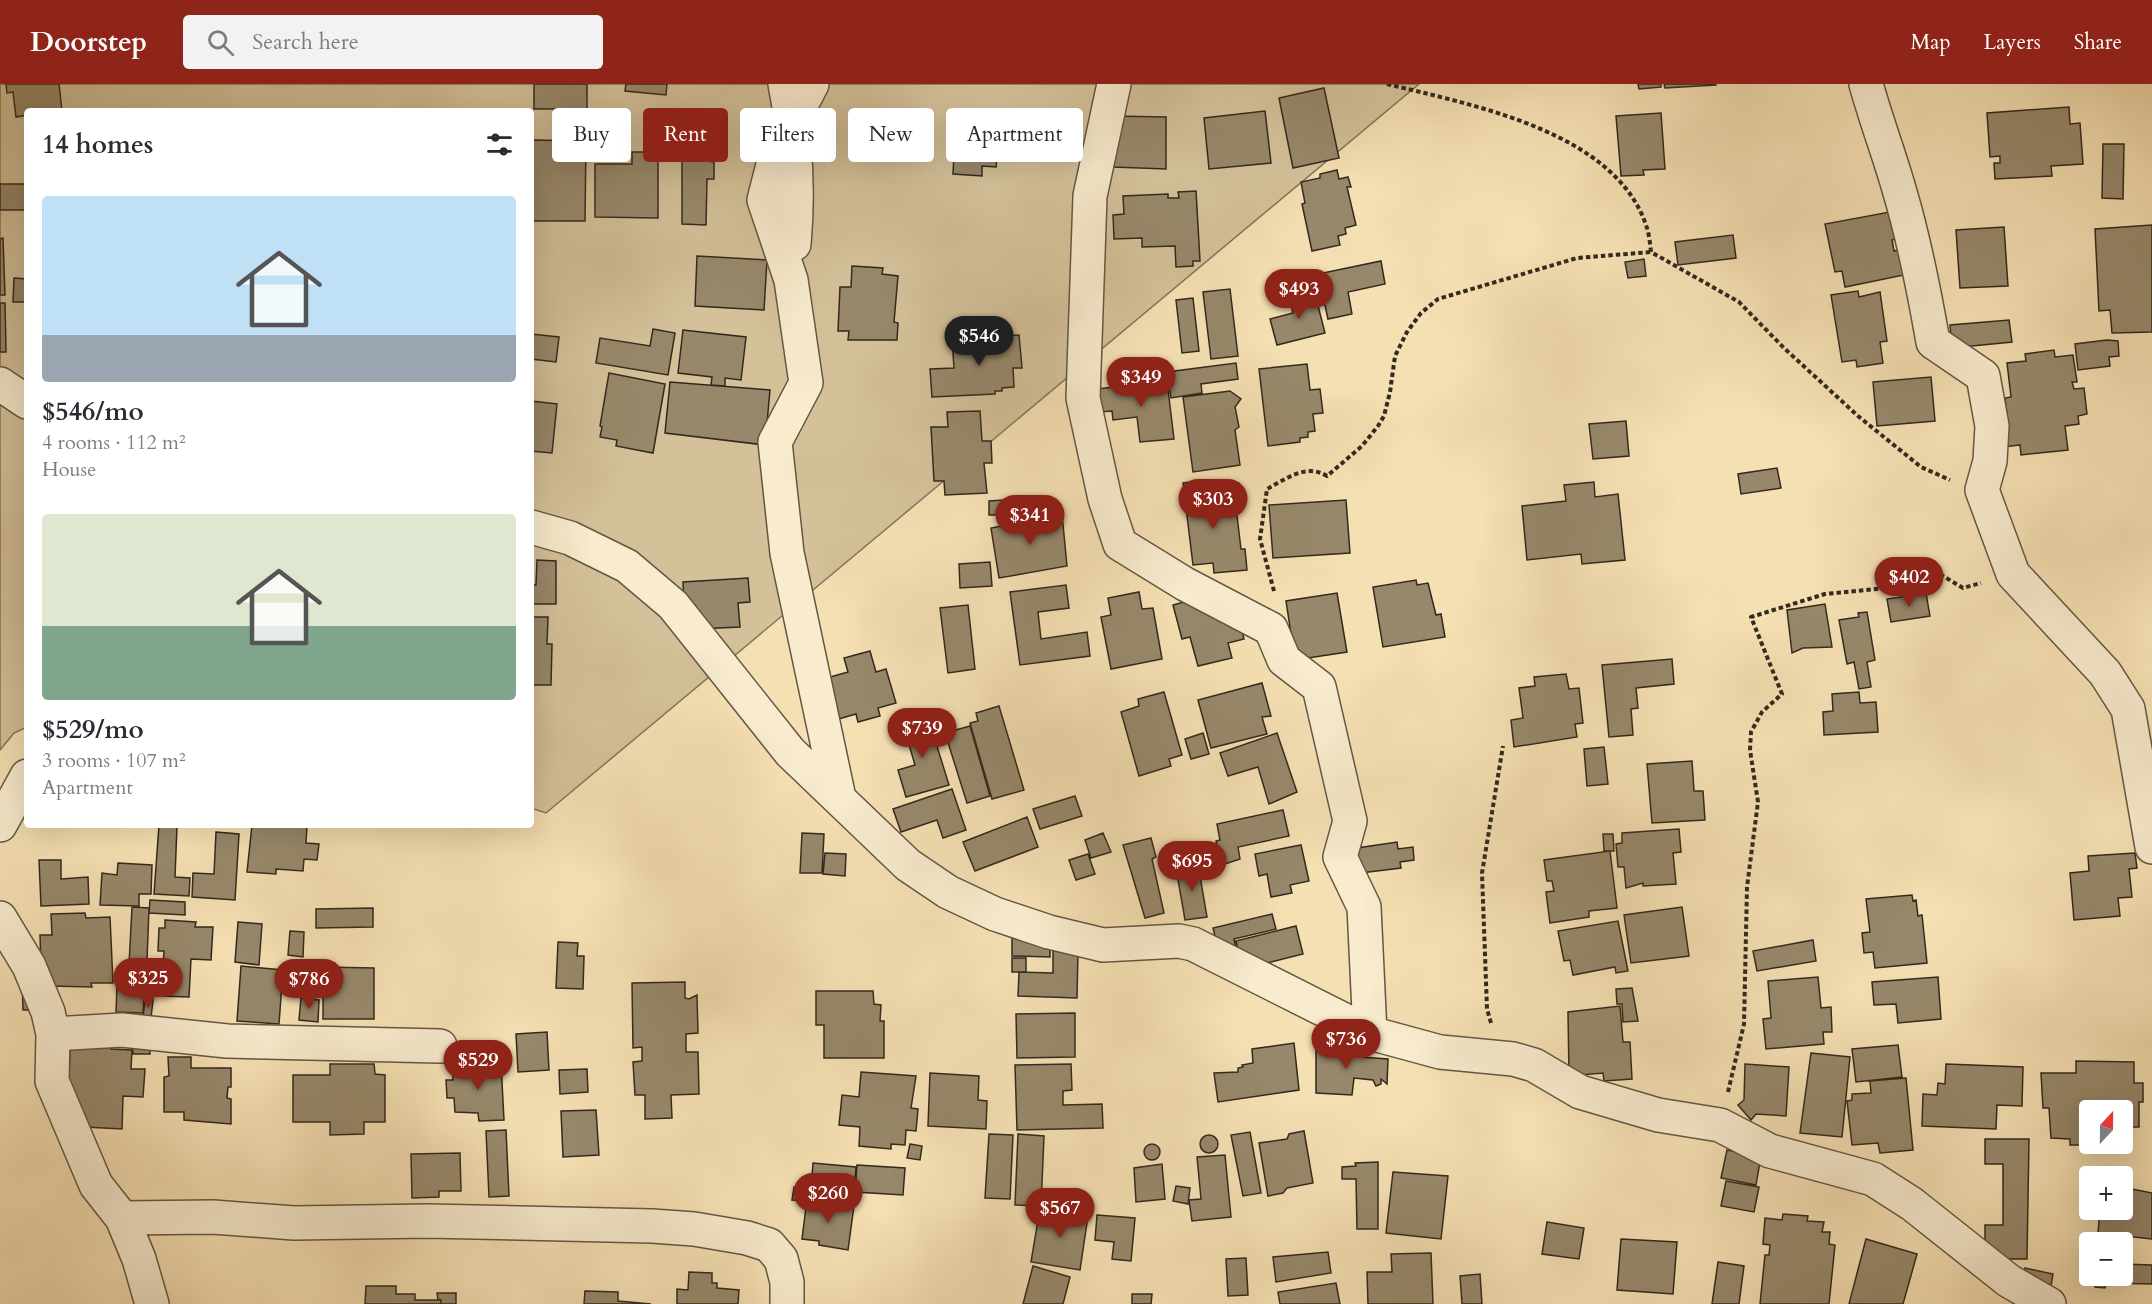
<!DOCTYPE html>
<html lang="en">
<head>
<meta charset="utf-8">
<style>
	:root { --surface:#fff; --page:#f2f2f3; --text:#2b2b33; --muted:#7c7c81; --accent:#8f2418 }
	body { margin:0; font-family:Cardo,serif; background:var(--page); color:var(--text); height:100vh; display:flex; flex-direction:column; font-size:22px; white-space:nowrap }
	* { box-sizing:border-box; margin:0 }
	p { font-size:20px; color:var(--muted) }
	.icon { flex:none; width:33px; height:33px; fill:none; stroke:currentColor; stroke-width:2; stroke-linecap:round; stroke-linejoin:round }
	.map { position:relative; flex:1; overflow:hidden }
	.side { position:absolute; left:24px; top:24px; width:510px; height:720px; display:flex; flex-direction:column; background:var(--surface); border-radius:6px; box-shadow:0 6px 24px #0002 }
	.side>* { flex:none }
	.banner { position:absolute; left:552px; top:24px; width:570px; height:54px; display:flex; gap:12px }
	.needle { width:39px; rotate:22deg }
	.buttons { position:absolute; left:2079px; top:1016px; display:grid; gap:12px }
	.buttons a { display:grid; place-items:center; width:54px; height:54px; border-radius:6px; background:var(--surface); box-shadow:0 6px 24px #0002; font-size:30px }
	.price { position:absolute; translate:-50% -51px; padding:0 14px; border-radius:21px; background:var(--accent); color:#fff; font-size:20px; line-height:39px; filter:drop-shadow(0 2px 3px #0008) }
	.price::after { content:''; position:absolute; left:50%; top:36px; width:18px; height:14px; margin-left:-9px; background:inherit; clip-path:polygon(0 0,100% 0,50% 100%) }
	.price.current { background:#222; color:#fff }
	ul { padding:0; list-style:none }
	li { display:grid; align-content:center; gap:12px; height:318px; padding:0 18px }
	li span { display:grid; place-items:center; height:186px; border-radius:6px; color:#555 }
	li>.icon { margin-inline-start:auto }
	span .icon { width:108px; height:108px; fill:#fffc; stroke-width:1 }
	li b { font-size:26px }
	h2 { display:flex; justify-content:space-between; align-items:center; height:72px; padding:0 18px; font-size:26px }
	.pill { padding:0 21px; border-radius:6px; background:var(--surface); box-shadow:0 6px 24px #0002; font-size:21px; line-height:54px }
	.pill.current { background:var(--accent); color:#fff }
	header { display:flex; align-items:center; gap:36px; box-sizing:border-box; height:84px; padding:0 30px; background:var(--accent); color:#fff }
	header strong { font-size:28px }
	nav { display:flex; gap:33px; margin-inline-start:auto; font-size:21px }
	.search { width:420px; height:54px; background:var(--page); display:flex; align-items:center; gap:15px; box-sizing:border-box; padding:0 21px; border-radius:6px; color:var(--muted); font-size:22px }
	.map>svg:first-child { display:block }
	.green { fill:#d4c19a; stroke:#83755c; stroke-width:1.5 }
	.building { fill:#97886b; stroke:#32291e; stroke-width:1.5 }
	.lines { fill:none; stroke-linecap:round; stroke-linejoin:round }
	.street-casing { stroke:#635743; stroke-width:36 }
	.path { stroke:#32291e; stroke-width:4; stroke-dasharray:4.5 3; stroke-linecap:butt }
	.street { stroke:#f8ebce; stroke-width:33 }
</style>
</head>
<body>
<header>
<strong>Doorstep</strong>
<div class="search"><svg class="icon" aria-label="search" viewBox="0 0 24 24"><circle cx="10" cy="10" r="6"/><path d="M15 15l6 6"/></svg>Search here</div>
<nav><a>Map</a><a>Layers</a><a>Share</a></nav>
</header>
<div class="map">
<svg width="2152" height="1220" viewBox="0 0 2152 1220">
	<rect width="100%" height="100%" fill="#f5e0b3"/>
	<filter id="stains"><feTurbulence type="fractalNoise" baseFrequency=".00333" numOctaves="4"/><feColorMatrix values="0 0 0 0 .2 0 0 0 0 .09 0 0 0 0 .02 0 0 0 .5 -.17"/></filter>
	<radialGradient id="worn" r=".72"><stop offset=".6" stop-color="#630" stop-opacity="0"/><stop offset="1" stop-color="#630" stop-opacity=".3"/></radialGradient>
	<path class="green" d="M0,0H1419L546,729L531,724V27H27V643L14,649L0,666Z"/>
	<path class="building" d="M6,0H59L62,27H27V31L16,33L13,8L7,9Z
		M534,0H587V25H534Z
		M626,0H667L666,11L625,7Z
		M1638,0H1661V3L1639,5Z
		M1664,0H1716V1L1665,4Z
		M1324,4L1339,74L1293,84L1279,14Z
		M2069,23L2070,40L2080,39L2083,80L2051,82L2052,92L1995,95L1994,79H2000V72L1990,73L1987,29Z
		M1265,27L1271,79L1209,85L1204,34Z
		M1661,29L1665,85L1643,86L1644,91L1621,92L1616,32Z
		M561,30H589V51H561Z
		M956,30L985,32L984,46L998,47V54L1008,55L1007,74H997L996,83L982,82V92L953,90Z
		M1114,32L1166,33V85L1113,83Z
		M532,56L586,57L585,137H532Z
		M2103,60H2124L2123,115L2102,114Z
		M682,67H706L707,77L714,78V95H707L706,141L682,140Z
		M632,68H658V134L595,133V80H632Z
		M1337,86L1339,95L1348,93L1351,103H1347L1356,141L1345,144L1346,150L1338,152L1340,161L1312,167L1302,120L1305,119L1301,98L1320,94V90Z
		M0,100H27V126H0Z
		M1196,107L1200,177H1193V182L1176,183L1175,162L1142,163V154L1114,155L1113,131L1124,130L1123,112L1168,110V114H1179L1178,108Z
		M1895,127L1901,154L1892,156L1894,167L1899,166L1904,191L1845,203L1842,187L1835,188L1825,140Z
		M2152,141V248L2112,249L2110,226L2099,227L2095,145Z
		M2004,143L2008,202L1960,204L1956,146Z
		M1733,151L1736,174L1678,181L1675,158Z
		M3,154L5,211H0V155Z
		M697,172L767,176L764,226L695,222Z
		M1644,175L1646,192L1628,194L1625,178Z
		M1381,177L1385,200L1348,208L1352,230L1328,235L1318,190Z
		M852,182L883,184L882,190L898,192L894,238L898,239L897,256H848L849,247H838L840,203H851Z
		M14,194L27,195V218H13Z
		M1230,205L1238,272L1211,275L1203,208Z
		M1314,206L1325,249L1277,261L1270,235L1293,229L1289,212Z
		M1858,207L1859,213L1880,208L1887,257L1880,258L1883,279L1857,283L1856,276L1842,278L1831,211Z
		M1193,214L1199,267L1182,269L1176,216Z
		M0,219H5L6,268H0Z
		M2009,236L2012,258L1952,264L1950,241Z
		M653,245L675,249L668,291L596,279L600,254L650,262Z
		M683,246L746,253L741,296L725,294V302L711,301L712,293L678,289Z
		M531,250L559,253L556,278L531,275Z
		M1019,251L1022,284H1013L1014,303L1002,304V307H995V310L932,313L930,285L954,284L952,255Z
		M2107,256L2118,257L2119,272L2109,273L2110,282L2078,286L2075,260Z
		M2054,266L2055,273L2073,271L2077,298H2072L2074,305L2084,304L2087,330L2078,332L2079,340L2065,342L2068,366L2021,371L2020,361L2003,363L2007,334L2005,314L2011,313L2007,279L2026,277L2025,270Z
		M1236,279L1238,295L1201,300L1202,309L1171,314L1167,288Z
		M1307,280L1310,306L1320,305L1323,329L1313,330L1315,347L1308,348V353L1300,354V358L1268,362L1259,285Z
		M609,289L665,300L653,369L616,362L617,356L600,353L602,343L600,342Z
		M1931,293L1935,337L1877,342L1873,298Z
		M1167,297L1174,355L1140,358L1137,333L1113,336L1112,327L1100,328L1097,305Z
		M670,298L770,306L765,361L665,349Z
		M1230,307L1241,315L1235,323L1239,343L1235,346L1240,381L1193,388L1183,313Z
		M531,317L557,320L552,369L531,367Z
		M980,327L982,357H991L992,379H984L987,409L945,411L944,397H934L931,343H948L947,328Z
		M1626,337L1629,372L1593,375L1589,340Z
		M1777,384L1781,404L1741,410L1738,390Z
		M1206,396L1209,419L1235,415L1241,465H1245L1247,486L1214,489L1213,479L1193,481L1183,399Z
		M1594,398L1595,413L1618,410L1625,476L1582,480L1581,470L1527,476L1522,422L1566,417L1564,401Z
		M1004,416V431H989V417Z
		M1346,416L1350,469L1273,474L1269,421Z
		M1062,430L1067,482L999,494L991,444Z
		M537,476L556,477V520H531V501H536Z
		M990,478L992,502L960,504L959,480Z
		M748,494L750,518L738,519L740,543L697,545L695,521L684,522L683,498Z
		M1416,496L1417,501L1428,499L1436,531L1441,530L1445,553L1383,563L1373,503Z
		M1066,501L1069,524L1038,528L1041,555L1087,548L1090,572L1020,581L1010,508Z
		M1139,508L1142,525L1153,524L1162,575L1111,585L1101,533L1111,531L1108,514Z
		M1337,509L1347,568L1295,576L1286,517Z
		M1926,509L1930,532L1891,538L1887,515Z
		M1191,516L1240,539L1244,555L1228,559L1232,574L1198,582L1190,553L1182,555L1173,521Z
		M1825,520L1832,563L1803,564L1792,569L1787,526Z
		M968,521L975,585L948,589L940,524Z
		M1867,528L1875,576L1867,578L1871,603L1859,605L1854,578L1847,580L1839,536L1859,533L1858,529Z
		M531,533H548L547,560H552L551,601H531Z
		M870,567L876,588L886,585L896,619L878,624L880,632L858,638L856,630L835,636L823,595L848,588L844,574Z
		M1672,575L1674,600L1636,604L1638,624L1631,625L1633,651L1609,653L1602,581Z
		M1566,590L1569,605L1579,604L1583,639L1575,640L1577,653L1514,663L1511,636L1523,634L1519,604L1535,602L1534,593Z
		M1262,599L1271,632L1262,633L1267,650L1211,664L1198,616Z
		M1164,608L1182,671L1169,675L1171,682L1139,692L1121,628L1139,622L1138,615Z
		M1859,608L1860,619L1876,618L1878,648L1824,651L1823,628L1833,627L1832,610Z
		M999,622L1024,706L992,715L970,639L978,637L976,629Z
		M927,630L949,701L906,713L898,686L915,681L902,637Z
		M970,642L990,712L967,719L945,649Z
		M1203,649L1209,670L1191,675L1185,655Z
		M1277,649L1297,708L1269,720L1258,683L1228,692L1220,669Z
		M1604,663L1608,700L1587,702L1584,665Z
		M1692,677L1694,707H1703L1705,736L1652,739L1647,680Z
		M952,705L966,746L943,754L937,736L901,748L893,725Z
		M1075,712L1082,732L1040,745L1033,725Z
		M1283,726L1289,752L1238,763L1240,775L1222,781L1216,757L1220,756L1217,740Z
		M1027,733L1038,763L975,787L963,758Z
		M159,741L177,742L175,793L190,794L189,812L154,810Z
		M252,741H307L306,759L319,760L317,776L304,775L303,787L276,785V790L247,788Z
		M1679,745L1681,768L1673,769L1676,800L1643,802V799L1626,804L1624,783H1618L1616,760L1622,759V749Z
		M216,748L239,750L235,816L192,813L193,789L214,790Z
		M802,749L824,750L822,789H800Z
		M1103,749L1111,768L1091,774L1085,756Z
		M1603,750H1613L1614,767H1604Z
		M1151,754L1156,773L1152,775L1164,829L1145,834L1123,761Z
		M1397,758L1398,765L1413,763L1414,776L1400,778L1401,784L1361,789L1357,764Z
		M1301,761L1309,797L1290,801L1292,809L1271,813L1267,790L1259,792L1255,770Z
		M1610,767L1617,824L1589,827V833L1550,839L1546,808L1554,807L1552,797H1547L1544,776Z
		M825,769L846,770L845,792L823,790Z
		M2135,769L2137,784L2129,785L2132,813L2118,814L2120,832L2074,836L2070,789L2089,787L2088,772Z
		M1088,770L1095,790L1076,796L1069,776Z
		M39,776H61V795L88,793L89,820L41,822Z
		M118,779L152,781L151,810H139V822L100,821L102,789L117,791Z
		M1198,780L1207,833L1185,836L1176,784Z
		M1912,811L1913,817L1916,816L1918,832L1922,831L1927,879L1875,884L1873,868L1864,869L1862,849L1870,848L1866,815Z
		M150,816L185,818V831L149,829Z
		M132,823L149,824L146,902L128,900Z
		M1682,823L1689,872L1631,879L1624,831Z
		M373,824V843L316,844V825Z
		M85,829L86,834L110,833L113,899H91L92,903L49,902L48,883L41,884L40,851H52L51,830Z
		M1272,830L1276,845L1234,855L1237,869L1220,873L1213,844Z
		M165,836L196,838L195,843H213L211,876L191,875L189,913L161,912L164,867H158L159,844H165Z
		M1618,837L1628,887L1616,889L1615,883L1573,891L1570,876L1564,877L1558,847Z
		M238,838L262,840L259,881L235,878Z
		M1296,842L1303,870L1243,885L1236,857Z
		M290,847L304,848L303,873L288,871Z
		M1012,852H1050V873L1012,872Z
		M1813,856L1816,877L1757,887L1753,867Z
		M558,858L578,859L577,872H584L583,905L556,904Z
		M1053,867L1078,868L1077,914L1018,912L1019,888L1053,889Z
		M1012,874H1026V888H1012Z
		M241,882L283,886L279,940L237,937Z
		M323,883L374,884V935H323Z
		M1818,893L1821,924L1831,923L1832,948H1823L1824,960L1766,965L1763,935L1771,934L1768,897Z
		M1938,893L1941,935L1898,939L1896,920L1874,921L1872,898Z
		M22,895L34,926H23Z
		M685,898V914L689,915L697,911L698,949L686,950V968H698L699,1010L671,1011L672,1034L645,1035V1011H635L633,978L642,977V963L633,964L632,899Z
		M117,900L145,902L143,929L116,928Z
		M1632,904L1638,937L1623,938L1622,920H1617L1616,905Z
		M816,907H873L874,920L881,921L880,937H884V974H824V941H816Z
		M301,914L319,916L318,938L299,936Z
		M145,915L153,916L151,934H143Z
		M1620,922L1623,958H1630L1632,995L1604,997L1603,989L1569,992L1568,928Z
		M1075,929V973L1017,974L1016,930Z
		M547,948L549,986L518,988L516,950Z
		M132,956L150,957V970H133Z
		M112,959L111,965L132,966L131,985H145L143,1013L123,1012L122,1045L85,1043L86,1034L68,1033L70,963Z
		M1294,959L1299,1006L1218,1018L1214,989L1238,988V984L1243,983L1242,981L1253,979L1252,965Z
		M1316,960L1361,967V973L1388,975L1387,1000L1381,995V1000L1376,1002L1373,996L1354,994L1352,1011L1316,1009Z
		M1898,961L1902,993L1856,998L1852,965Z
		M1811,969L1850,973L1842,1053L1800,1049Z
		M168,973H191V984H231V1003H228L227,1014L231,1015V1040L184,1036V1028H164V993L169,992Z
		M2076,977L2134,978V999H2143V1018H2139V1043H2122V1026H2090V1059L2101,1061H2070V1055L2051,1054L2049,1024H2043L2041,989H2076Z
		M501,979L504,1036L479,1037L478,1029L455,1028L454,1014H447L446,996H453L452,982Z
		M330,980H374L375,990L385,991V1038H364V1050L330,1051V1038H293V991H330Z
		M1071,980L1072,1006L1063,1007V1021L1102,1020L1103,1044L1017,1046L1015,981Z
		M1745,980L1789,983L1786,1032L1756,1030L1751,1036L1738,1021L1744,1016Z
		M1946,980L2023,983L2022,1022L1997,1021L1996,1045L1922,1042L1923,1010L1937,1011L1938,999L1945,1000Z
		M587,985L588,1008L560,1010L559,986Z
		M861,988L916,992L911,1024L918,1025L916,1047L906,1046L905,1061L891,1060V1065L859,1062L860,1043L839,1041L842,1011L859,1013Z
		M930,989L979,992L978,1016L987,1017L986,1045L928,1042Z
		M1906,994L1913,1066L1880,1069L1878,1059L1852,1061L1847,1017L1852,1016V1010L1871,1009L1870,997Z
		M596,1026L599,1071L563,1073L561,1027Z
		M506,1046L509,1112L489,1113L486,1047Z
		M1304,1047L1313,1099L1287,1104L1283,1109L1268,1112L1259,1059L1287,1055L1289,1050Z
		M1250,1048L1261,1109L1243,1112L1231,1051Z
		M989,1050L1013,1051L1010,1115L985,1114Z
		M1018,1050L1044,1052L1041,1122L1015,1121Z
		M1200 1060a9 9 0 1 1 18 0a9 9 0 1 1-18 0Z
		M1985,1055H2029L2027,1175H1985V1141H2003V1080H1985Z
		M1144 1068a8 8 0 1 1 16 0a8 8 0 1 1-16 0Z
		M910,1060L922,1062L920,1076L907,1074Z
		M1727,1066L1761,1072L1756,1101L1721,1094Z
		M460,1069L461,1107H439V1113L412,1114L411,1070Z
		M1225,1071L1231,1133L1192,1137L1189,1116L1201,1115L1197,1073Z
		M1378,1078V1145H1357L1356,1095H1342V1083L1356,1082L1355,1079Z
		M813,1079L856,1083L854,1109L811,1105Z
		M1162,1080L1165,1115L1136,1118L1134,1084Z
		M857,1081L905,1084L903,1111L855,1108Z
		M1393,1088L1448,1092L1441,1155L1386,1149Z
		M1726,1097L1759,1103L1754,1128L1721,1122Z
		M1176,1102L1190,1104L1188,1120L1173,1117Z
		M794,1103L806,1105L804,1117L792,1116Z
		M2122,1103L2152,1109V1155L2098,1149L2100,1125H2122Z
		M807,1115L854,1122L848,1166L819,1161V1157L802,1155Z
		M1050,1123L1088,1132L1080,1186L1031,1178L1038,1136L1045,1137L1046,1126L1050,1127Z
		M1783,1130L1808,1132L1807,1137L1824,1138L1822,1148H1830L1829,1160L1835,1161L1829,1220H1760L1765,1171H1769L1770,1161L1763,1160L1765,1134L1782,1136Z
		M1097,1131L1135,1134L1131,1177L1112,1175L1114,1158L1095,1156Z
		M1547,1138L1584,1144L1579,1175L1542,1170Z
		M1621,1155L1677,1158L1673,1210L1617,1206Z
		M1866,1155L1917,1170L1903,1220H1849Z
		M1328,1168L1331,1189L1276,1198L1273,1173Z
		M1431,1169L1433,1220H1368L1367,1188H1392L1391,1170Z
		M1246,1174L1248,1211L1228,1212L1226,1175Z
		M1718,1178L1744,1182L1739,1220H1712Z
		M2122,1180L2152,1181V1200L2106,1199L2105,1204L2095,1203V1191H2122Z
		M1033,1182L1070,1193L1063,1220H1023Z
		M2025,1184L2053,1190L2050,1208L2022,1203Z
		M689,1188L712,1189V1199H717V1204L739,1206L738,1220H677V1205L688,1206Z
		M1480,1190L1482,1220H1462L1460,1192Z
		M1336,1199L1340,1220H1280L1278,1208Z
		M366,1202H396V1210H415V1216H441V1220H365Z
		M585,1207L618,1208V1217L651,1220H584Z
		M437,1209H456V1220H441V1216H438Z
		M1132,1210H1152L1151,1220H1132Z"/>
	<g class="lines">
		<defs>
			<path id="street" d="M785,0C796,54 799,105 794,160
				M812,0L776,69L764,116L791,196L806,299L775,358L787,469L839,714
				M1114,0L1090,112L1083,314L1105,415L1120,460L1185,500L1271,545L1284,576L1319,603L1350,737L1340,773L1364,823L1370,949
				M1866,0C1876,36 1889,70 1899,105C1914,155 1924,206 1933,258L1983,292L1992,342L1990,377L1982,406L2013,490L2105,589L2128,625L2152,763
				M0,300L27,318
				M531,443L570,454L627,482L673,521L790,668L908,781L948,808L995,830L1049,848L1103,861L1179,857L1193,860L1370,949L1440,968L1513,975L1534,981L1580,1008L1658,1031L1720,1041L1770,1067L1873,1095L1912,1120L2009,1197L2049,1220
				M0,741L27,692
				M0,834L29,882L48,928L53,950L52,997L96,1101L122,1134L139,1175L152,1220
				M53,950L122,946L227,957L440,962
				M122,1134L213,1133L294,1139L428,1137L652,1142L694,1145L747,1154L769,1161L781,1175L787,1198V1220"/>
		</defs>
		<use href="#street" class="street-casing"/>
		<path class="path" d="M1387,0C1472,21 1614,47 1646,141C1649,149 1650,159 1651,168L1739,218L1784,264L1858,332L1921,383L1950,396
			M1274,507L1260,455L1267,405C1286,395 1306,379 1327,392L1362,362L1378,342L1384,332L1390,308L1395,272L1407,248L1421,229L1438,215L1577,174L1651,168
			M1491,939L1487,925L1482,789L1503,662
			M1728,1008L1744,940L1747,803L1758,718L1750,666L1751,648L1762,628L1782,610L1751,533L1825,510L1897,503L1914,496L1943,492L1963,504L1981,499"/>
		<use href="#street" class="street"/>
	</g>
	<rect width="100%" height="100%" filter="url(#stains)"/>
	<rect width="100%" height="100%" fill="url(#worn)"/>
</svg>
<div class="buttons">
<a><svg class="needle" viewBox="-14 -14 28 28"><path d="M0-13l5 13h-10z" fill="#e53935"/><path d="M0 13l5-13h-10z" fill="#7c7c81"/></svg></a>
<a>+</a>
<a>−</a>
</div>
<b class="price" style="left:1299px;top:236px">$493</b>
<b class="price current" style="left:979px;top:283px">$546</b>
<b class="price" style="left:1141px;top:324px">$349</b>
<b class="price" style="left:1213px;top:446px">$303</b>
<b class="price" style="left:1030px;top:462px">$341</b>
<b class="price" style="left:1909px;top:524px">$402</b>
<b class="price" style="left:922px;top:675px">$739</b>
<b class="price" style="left:1192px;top:808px">$695</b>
<b class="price" style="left:148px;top:925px">$325</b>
<b class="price" style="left:309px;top:926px">$786</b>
<b class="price" style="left:1346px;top:986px">$736</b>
<b class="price" style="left:478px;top:1007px">$529</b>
<b class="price" style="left:828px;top:1140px">$260</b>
<b class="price" style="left:1060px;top:1155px">$567</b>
<div class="banner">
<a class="pill">Buy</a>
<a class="pill current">Rent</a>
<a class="pill">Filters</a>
<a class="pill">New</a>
<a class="pill">Apartment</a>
</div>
<section class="side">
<h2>14 homes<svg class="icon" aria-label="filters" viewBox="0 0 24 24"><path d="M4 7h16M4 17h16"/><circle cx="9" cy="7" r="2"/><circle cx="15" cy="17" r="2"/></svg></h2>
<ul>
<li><span style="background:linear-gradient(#bfe0f5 75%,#9aa5b1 0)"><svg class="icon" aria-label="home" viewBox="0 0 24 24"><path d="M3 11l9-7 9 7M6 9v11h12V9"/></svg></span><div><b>$546/mo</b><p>4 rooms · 112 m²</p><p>House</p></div></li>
<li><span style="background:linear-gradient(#dfe7d0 60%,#7fa58c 0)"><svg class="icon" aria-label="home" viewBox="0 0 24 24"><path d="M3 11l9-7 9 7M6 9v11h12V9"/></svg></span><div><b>$529/mo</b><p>3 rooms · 107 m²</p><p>Apartment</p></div></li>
</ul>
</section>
</div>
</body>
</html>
